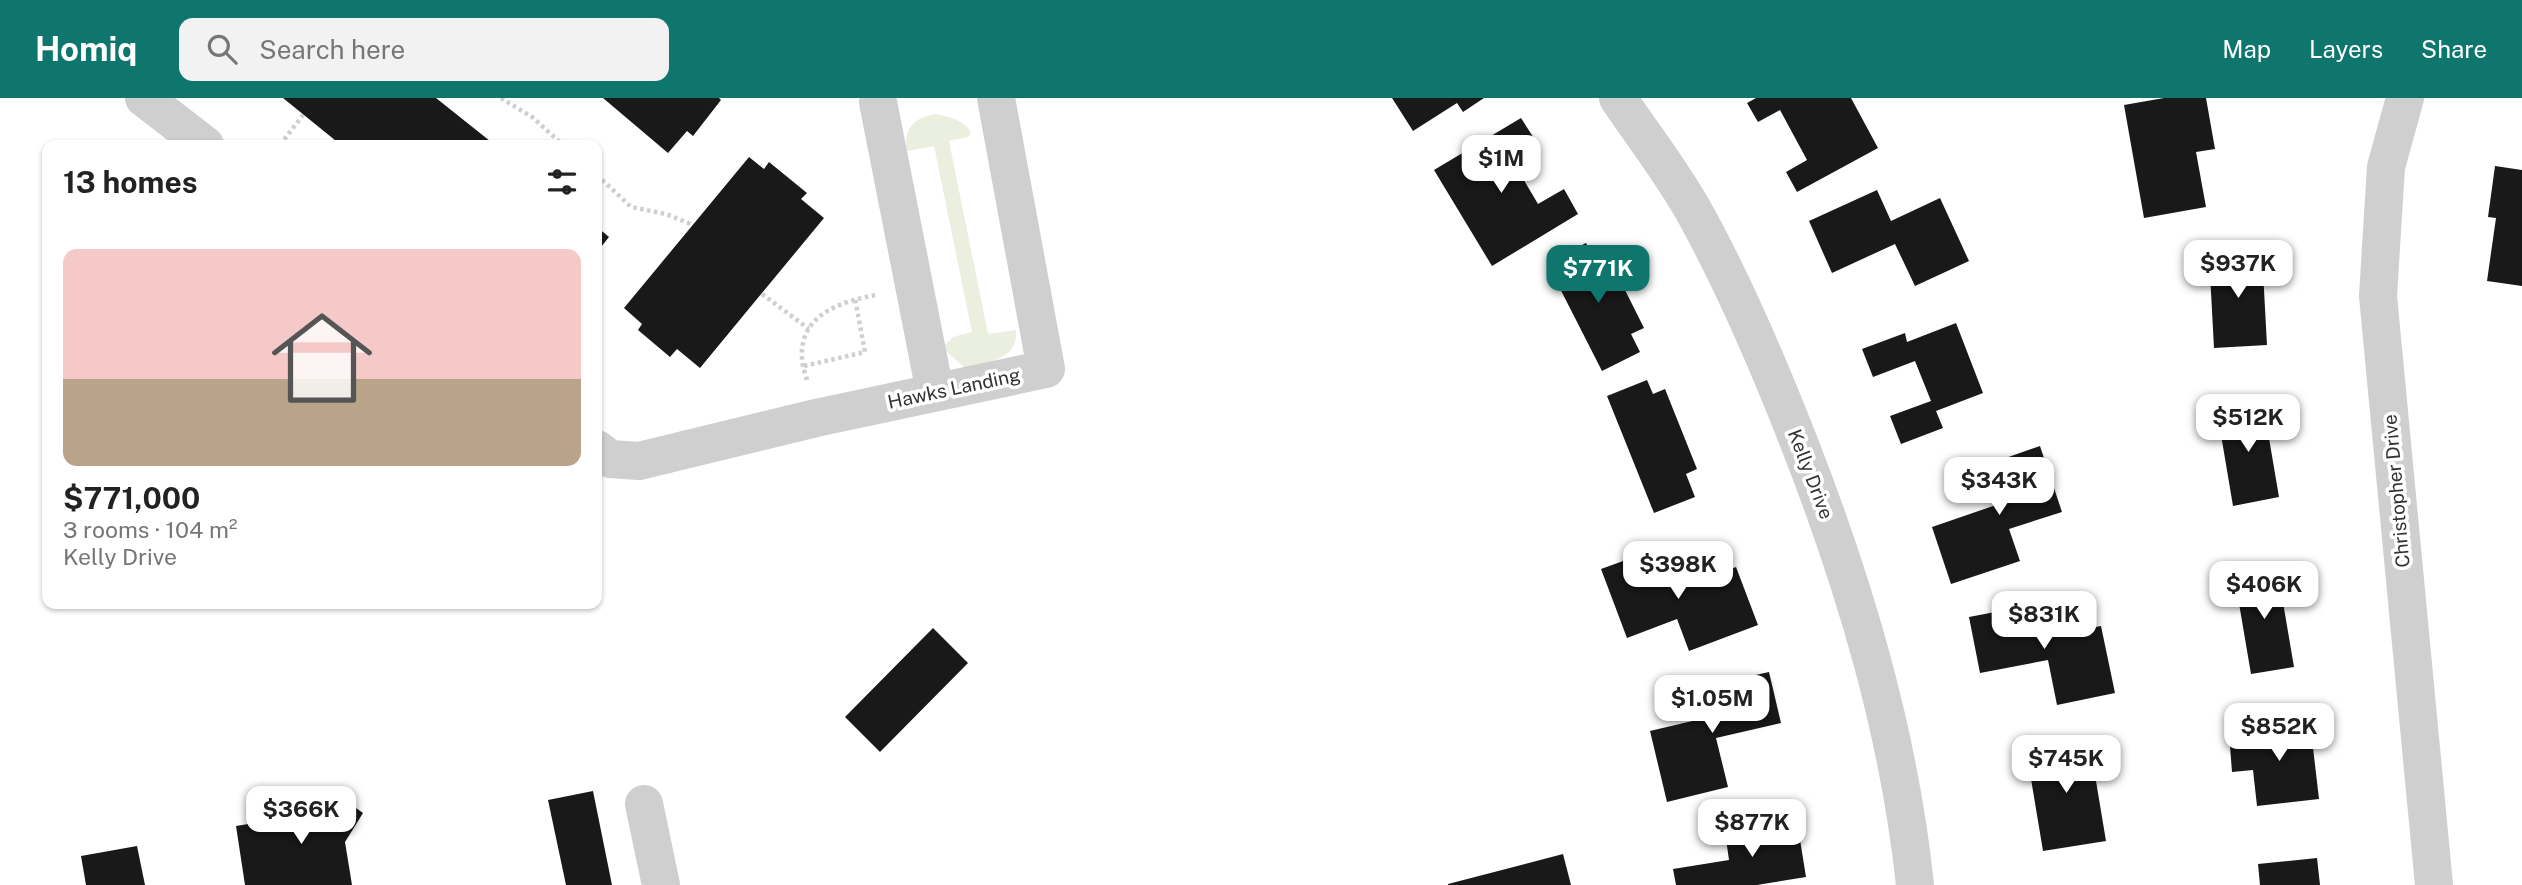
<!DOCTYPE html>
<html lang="en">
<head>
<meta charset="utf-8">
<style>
	:root { --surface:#fff; --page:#f2f2f2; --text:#222; --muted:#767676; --accent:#0f766e }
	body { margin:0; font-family:"Public Sans",sans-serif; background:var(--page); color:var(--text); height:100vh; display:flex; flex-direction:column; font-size:26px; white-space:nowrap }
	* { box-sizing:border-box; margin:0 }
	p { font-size:23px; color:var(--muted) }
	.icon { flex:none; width:38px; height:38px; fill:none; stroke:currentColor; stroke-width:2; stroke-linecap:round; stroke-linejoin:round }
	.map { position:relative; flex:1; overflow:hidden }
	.drawer { position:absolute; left:42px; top:42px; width:560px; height:469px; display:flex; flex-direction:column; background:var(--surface); border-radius:14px; box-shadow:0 2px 5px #0004 }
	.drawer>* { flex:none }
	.price { position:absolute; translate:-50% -60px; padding:0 16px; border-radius:14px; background:#fff; color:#222; font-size:23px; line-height:46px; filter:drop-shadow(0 2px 4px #0008) }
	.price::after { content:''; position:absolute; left:50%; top:42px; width:21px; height:16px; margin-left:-10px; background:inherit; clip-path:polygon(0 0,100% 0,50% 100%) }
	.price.current { background:var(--accent); color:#fff }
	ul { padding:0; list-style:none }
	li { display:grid; align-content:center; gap:14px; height:371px; padding:0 21px }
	li span { display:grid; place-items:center; height:217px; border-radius:14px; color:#555 }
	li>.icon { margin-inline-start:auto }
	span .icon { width:126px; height:126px; fill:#fffc; stroke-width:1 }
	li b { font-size:30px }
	h2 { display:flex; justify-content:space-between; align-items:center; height:84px; padding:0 21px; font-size:30px }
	header { display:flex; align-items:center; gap:42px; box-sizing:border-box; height:98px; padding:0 35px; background:var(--accent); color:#fff }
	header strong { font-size:33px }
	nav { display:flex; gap:38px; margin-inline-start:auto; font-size:24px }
	.search { width:490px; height:63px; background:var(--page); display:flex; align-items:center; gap:18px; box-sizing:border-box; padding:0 24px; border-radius:14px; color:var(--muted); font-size:26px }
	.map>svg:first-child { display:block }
	.green { fill:#eaefe0 }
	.building { fill:#191919 }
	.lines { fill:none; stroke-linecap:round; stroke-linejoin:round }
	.path { stroke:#cfcfcf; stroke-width:4.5; stroke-dasharray:3.5 3.5; stroke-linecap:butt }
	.minor { stroke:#cfcfcf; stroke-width:38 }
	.labels { text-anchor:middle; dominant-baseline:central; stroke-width:7; stroke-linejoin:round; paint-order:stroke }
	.street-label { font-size:19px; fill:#323232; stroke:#fff }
</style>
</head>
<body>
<header>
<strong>Homiq</strong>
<div class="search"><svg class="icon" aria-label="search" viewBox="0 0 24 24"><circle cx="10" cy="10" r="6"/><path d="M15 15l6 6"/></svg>Search here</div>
<nav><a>Map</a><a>Layers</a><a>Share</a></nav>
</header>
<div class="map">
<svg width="2522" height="787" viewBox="0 0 2522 787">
	<rect width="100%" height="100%" fill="#fff"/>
	<path class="green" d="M936,16C949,19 965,22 971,35L968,39L949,43L988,236L1016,232C1019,262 987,264 965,270L945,252V247L953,239L972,234L934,48L907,53C903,31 914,19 936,16Z"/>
	<path class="building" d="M283,0H436L495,47H341Z
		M603,0H719L721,2L693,38L687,33L668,55Z
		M1392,0H1484L1463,14L1457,5L1413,33Z
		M1756,0H1851L1878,50L1797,94L1786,74L1807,62L1780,12L1758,24L1747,5Z
		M2164,0H2206L2215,51L2196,54L2206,109L2144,120L2124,7Z
		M1521,20L1537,45L1511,60L1538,106L1564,91L1578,116L1492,168L1434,72Z
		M749,59L764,71L769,64L807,95L801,101L824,120L700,270L677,251L670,259L638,232L642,226L624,210Z
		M2495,68L2522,72V188L2487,183L2496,120L2488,119Z
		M1877,92L1891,123L1940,100L1969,163L1915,188L1895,146L1832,175L1809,123Z
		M597,129L609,139L597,154Z
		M1586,145L1596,167L1609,160L1644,230L1631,236L1640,254L1602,273L1547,165Z
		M2262,155L2267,247L2214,250L2209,157Z
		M1956,225L1983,295L1936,313L1943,330L1901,346L1890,318L1931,303L1915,263L1873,279L1862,251L1905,235L1907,244Z
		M1647,282L1653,296L1665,291L1697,371L1686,376L1695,399L1654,415L1607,298Z
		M2263,305L2279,399L2233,408L2217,313Z
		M2040,348L2062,414L2009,431L2020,463L1951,486L1932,429L1996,407L1983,368Z
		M1659,450L1674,492L1736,469L1758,527L1689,553L1677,521L1627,540L1601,471Z
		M2277,469L2294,569L2251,576L2234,476Z
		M2042,505L2048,538L2101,528L2115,595L2057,607L2048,562L1980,575L1969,519Z
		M933,530L968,565L880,654L845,619Z
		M1769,574L1781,625L1716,640L1728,689L1667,704L1650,633L1705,620L1698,590Z
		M2310,624L2319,701L2257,708L2253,672L2232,674L2230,648L2250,645L2248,631Z
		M2089,641L2106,743L2043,753L2026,651Z
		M327,689L363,715L345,744L352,787H245L236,728L306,717Z
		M593,693L612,787H566L548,702Z
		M1797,723L1806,779L1757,787H1676L1673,771L1729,762L1725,734Z
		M137,748L145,787H86L81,758Z
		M1563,756L1571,787H1448V786Z
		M2317,760L2320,787H2260L2258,766Z"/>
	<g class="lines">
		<path class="path" d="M501,0L532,19L563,47
			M280,47L303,17
			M597,77L631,109L666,116L693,127
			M762,196L809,231
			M804,268L865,254L855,201
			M807,282C805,275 802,267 802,260C799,216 843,203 876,197"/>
		<path class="minor" d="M144,0L205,47
			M1618,0C1644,39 1675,78 1697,119C1737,192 1770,270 1800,347C1855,488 1899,635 1915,787
			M2405,0L2386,69L2378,198L2434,787
			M878,4L935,294
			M597,351L610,361L639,363L816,320L1046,271L996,0
			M644,706L661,787"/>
	</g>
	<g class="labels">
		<g class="street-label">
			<text transform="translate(954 290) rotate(-12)">Hawks Landing</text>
			<text transform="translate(1811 376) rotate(69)">Kelly Drive</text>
			<text transform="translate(2396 393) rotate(-95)">Christopher Drive</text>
		</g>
	</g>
</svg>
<b class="price" style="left:1501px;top:97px">$1M</b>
<b class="price" style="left:2238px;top:202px">$937K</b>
<b class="price current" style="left:1598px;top:207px">$771K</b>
<b class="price" style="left:2248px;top:356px">$512K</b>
<b class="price" style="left:1999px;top:419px">$343K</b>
<b class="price" style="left:1678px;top:503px">$398K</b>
<b class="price" style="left:2264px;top:523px">$406K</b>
<b class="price" style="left:2044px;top:553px">$831K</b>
<b class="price" style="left:1712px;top:637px">$1.05M</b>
<b class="price" style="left:2279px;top:665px">$852K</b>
<b class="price" style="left:2066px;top:697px">$745K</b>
<b class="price" style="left:301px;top:748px">$366K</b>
<b class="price" style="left:1752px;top:761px">$877K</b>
<section class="drawer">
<h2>13 homes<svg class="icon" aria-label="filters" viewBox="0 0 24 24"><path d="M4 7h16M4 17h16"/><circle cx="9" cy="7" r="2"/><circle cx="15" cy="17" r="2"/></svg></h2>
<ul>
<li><span style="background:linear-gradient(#f6c9c9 60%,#b9a48a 0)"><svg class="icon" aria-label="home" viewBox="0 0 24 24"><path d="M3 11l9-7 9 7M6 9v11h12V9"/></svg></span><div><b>$771,000</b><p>3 rooms · 104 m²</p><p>Kelly Drive</p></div></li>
</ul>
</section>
</div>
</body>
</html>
